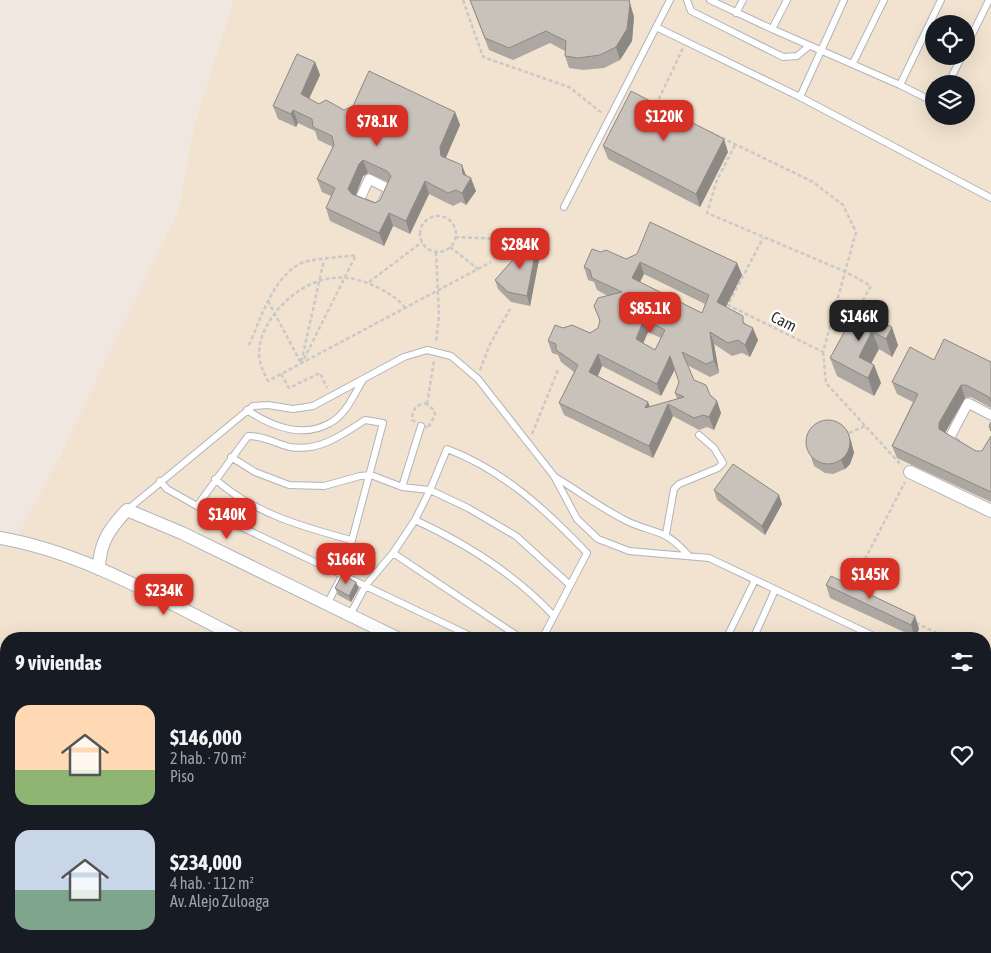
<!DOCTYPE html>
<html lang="es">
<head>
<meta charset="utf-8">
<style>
	:root { --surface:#171b24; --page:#242831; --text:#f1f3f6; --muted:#9ea1a6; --accent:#d93025 }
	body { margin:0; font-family:"Asap Condensed",sans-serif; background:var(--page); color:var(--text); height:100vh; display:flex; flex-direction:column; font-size:19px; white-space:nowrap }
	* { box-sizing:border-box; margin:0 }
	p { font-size:16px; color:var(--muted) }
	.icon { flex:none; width:28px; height:28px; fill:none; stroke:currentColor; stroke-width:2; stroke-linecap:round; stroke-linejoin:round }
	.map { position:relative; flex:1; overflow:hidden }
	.details { position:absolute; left:0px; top:632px; width:991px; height:321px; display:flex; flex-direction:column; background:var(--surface); border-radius:20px 20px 0 0; box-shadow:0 5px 20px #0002 }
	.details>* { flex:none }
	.tools { position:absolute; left:925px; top:15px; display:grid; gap:10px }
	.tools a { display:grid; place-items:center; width:50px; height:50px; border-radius:50%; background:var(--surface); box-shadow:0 5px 20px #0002; font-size:25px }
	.price { position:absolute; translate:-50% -42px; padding:0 11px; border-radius:10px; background:var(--accent); color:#fff; font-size:16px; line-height:32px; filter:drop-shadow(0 1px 2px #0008) }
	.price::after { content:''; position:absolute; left:50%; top:30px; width:15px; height:11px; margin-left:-8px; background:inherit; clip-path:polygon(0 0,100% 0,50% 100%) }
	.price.active { background:#222; color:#fff }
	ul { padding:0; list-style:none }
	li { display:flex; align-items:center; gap:15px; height:125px; padding:0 15px }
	li span { display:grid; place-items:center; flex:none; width:140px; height:100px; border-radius:15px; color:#555 }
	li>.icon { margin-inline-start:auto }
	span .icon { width:60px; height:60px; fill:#fffc; stroke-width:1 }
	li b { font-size:21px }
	h2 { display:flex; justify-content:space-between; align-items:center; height:60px; padding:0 15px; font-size:21px }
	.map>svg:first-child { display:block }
	.education { fill:#f1e3cf; fill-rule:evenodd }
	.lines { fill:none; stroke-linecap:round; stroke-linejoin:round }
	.service-casing { stroke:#b0b4be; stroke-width:8 }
	.pedestrian-casing { stroke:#b0b4be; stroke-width:11 }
	.minor-casing { stroke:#b0b4be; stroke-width:14 }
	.path { stroke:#c9c9c9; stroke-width:2.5; stroke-dasharray:4 2.5; stroke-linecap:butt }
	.service { stroke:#fff; stroke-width:6 }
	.pedestrian { stroke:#fff; stroke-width:9 }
	.minor { stroke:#fff; stroke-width:12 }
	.wall { fill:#aca7a1; fill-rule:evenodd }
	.shaded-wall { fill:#8c8883 }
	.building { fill:#c8c2bb; stroke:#8c8883; fill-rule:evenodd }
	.labels { text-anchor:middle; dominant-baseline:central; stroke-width:4.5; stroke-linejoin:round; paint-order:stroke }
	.street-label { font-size:16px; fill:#2e2e2e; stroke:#fff }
</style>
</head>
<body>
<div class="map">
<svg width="991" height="953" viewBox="0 0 991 953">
	<rect width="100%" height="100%" fill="#efe7e0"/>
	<path class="education" d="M234,0H991V953H0V541L14,543L59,457L179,211L194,126ZM934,24H966V56H934ZM934,84H966V116H934ZM6,639H985V948H6Z"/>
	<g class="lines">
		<defs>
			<path id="service" d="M687,0L691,11L783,57L797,56L809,46
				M710,0L772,29
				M787,0L772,29L900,85
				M736,13L743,0
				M656,27L800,97L844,0
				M966,47L989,0
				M853,63L884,0
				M948,84L962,56
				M800,97L991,198
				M934,102L900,85L941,0
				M564,207L670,0
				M247,410C271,426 302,439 330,423C346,415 354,394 363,380
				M231,457L255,472L289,485L324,486L360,476L371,475L402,487L430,490L468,508L516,536L570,585
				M555,477C577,490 598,506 621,518C651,535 662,525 688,555
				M215,479C253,513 303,527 351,540
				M160,481L167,489L197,506L477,639
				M402,487L421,426
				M197,506L248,436C267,436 275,444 290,447C319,452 342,435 365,420L383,423L343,574L327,604
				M127,510L253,406L268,405L293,409L313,406L404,357L427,350L451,356L478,379L554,476L577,519L598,539L629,551L709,558L880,639
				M415,520C467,544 515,574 554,616
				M666,534L674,489L679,484L718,468L723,463L714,448L699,435
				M393,553L522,639
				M350,615L366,585L393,553L415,520L430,490L447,449C503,470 546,510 587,553L542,639
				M726,639L755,580
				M753,639L775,590
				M985,690L991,693"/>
			<path id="pedestrian" d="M369,179L389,189L379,210L359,201Z
				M955,443L949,439L968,403L991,415"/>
			<path id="minor" d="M910,472L991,511
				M0,538C86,553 163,600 241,639
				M99,569C99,543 110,528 127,510L182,533L399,639
				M985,920L991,922
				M867,948L878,953"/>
		</defs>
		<use href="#service" class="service-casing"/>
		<use href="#pedestrian" class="pedestrian-casing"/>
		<use href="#minor" class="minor-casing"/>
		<path class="path" d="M463,0L483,57L569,87L602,113
			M656,105L683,48
			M710,132L813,182L843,205L856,232L823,352L728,305L763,238
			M735,145L717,180L707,213L844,271L871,286L860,305
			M420 234a18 18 0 1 1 36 0a18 18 0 1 1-36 0Z
			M455,237L502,239
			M450,247L478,269
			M436,252L439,315L436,343
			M369,282L422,242
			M268,301L301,363L324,260
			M405,308C398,298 388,293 377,287C364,281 348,276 333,278C299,281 261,317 259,352C259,363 263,371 268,381L491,262
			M249,345C261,318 272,280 299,264C307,259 344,257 356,255
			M823,352L826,383L902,466
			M304,359L356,255
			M480,370L490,344L510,309
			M281,374L289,388L320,373L327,388
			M425,403L434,410L435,415L428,428L412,420C412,411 415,405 425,403Z
			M427,404L434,361
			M849,433L865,426
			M532,434L558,370
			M850,588L905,482
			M916,623L950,639
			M985,655L991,658"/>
		<use href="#service" class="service"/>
		<use href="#pedestrian" class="pedestrian"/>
		<use href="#minor" class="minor"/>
	</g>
	<path class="wall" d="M470,0H629L634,17L632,41L620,60L604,68L583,70L569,68L565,56V51L550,43L513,60L489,50Z
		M315,62L320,75L309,99L319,104L344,110L455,112L460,125L445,158L466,175L476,191L466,205L461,202L453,206L429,194L410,234L393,226L384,246L330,221L326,208L331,196L322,192L317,179L333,147L318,140L315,131L298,123L296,127L278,119L273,106ZM368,173L388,182L380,200L375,203L356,195L363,176Z
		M603,146L728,152L700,207L608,159Z
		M540,229L543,239L530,306L511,302L498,289L495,280Z
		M601,252L626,259L737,263L742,275L726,307L746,324L758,340L750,357L742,353L732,356L714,344L719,373L710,377L687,365L694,380L717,401L721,413L714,430L707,427L699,430L673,416L653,458L564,415L559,403L574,372L561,362L558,355L552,353L548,341L563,328L590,333L598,328L600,322L594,306L608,296L597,290L594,282L588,280L584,267ZM644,274L705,304L702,313L640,282ZM648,332L661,338L655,350L643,343ZM602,366L661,396L675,369L679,382L675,393L677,399L650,407L598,376Z
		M857,309L898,345L892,357L879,349L871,363L874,365L881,383L874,396L837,376L830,358Z
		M934,360L991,362V408L971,397L965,398L945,433L976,451H982L991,436V502L897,458L892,446L913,402L897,394L892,382Z
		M847,431L851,441L854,453L850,464L845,469L833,474L825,473L814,466L806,442Z
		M714,490L782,504L765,535L717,500Z
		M826,585L915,616L919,629L915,637L830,598Z
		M335,588H359L351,602L338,595Z"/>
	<path class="shaded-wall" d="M629,0L634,17L632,41L620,60L616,47Z
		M315,62L320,75L305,107L301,94Z
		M293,110L298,123L296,127L291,114Z
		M455,112L460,125L445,160L441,156L440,147Z
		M724,139L728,152L700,207L696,194Z
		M363,160L368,173L363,176L353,202L348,189L359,164Z
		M462,165L467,178H471L476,191L466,205L462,193L463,174Z
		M425,181L429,194L410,234L406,221Z
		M389,213L393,226L384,246L379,233Z
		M540,229L543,239L530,306L527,296Z
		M640,262L644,274L636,290L632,278Z
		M737,263L742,275L722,314L717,302Z
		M644,319L648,332L640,351L636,339Z
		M892,327L898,345L892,357L886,339Z
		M753,328L758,340L750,357L745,345Z
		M872,331L879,349L865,375L859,357Z
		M710,332L714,344L719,373L714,361Z
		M598,354L602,366L594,384L589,372Z
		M670,356L675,369L661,396L657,384Z
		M874,365L881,383L874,396L868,378Z
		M961,385L965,398L943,436L939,429V423Z
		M717,401L721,413L714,430L709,417Z
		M648,402L653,414L645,408Z
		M668,404L673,416L653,458L649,446Z
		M847,431L851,441L854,453L850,464L845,469L841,460Z
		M779,495L782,504L765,535L762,526Z
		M356,582L359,588L351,602L349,596Z
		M915,616L919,629L915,637L911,625Z"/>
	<path class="building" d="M470,0H629L630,4L627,29L616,47L600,55L578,58L565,56L566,41L546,31L509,48L485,38Z
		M297,54L315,62L301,94L319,104L326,100L344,110L353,106L369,71L455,112L440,147L441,156L462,165L463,174L471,178L462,193L456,190L448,193L425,181L406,221L389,213L379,233L326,208L335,188L317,179L334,145L332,136L313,127L312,119L293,110L291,114L273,106ZM363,160L387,171L391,176L380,200L375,203L352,194L348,189L359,164Z
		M631,91L724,139L696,194L603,146Z
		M650,222L737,263L717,302L743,316V323L753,328L745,345L738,340L728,343L710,332L714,361L706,364L682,352L694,380L706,385L710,395L717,401L709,417L703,415L694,418L668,404L649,446L559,403L578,365L556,350V344L548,341L555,325L563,328L572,325L590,333L598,328L600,320L594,306L598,298L622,292L592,278L590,270L584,267L592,249L601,252L606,250L626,259L637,254ZM640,262L709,295L702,313L632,278ZM644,319L665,330L655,350L636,339ZM598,354L657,384L670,356L679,382L675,393L684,397L645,408L648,402L589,372Z
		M540,229L527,296L508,292L495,280Z
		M857,309L892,327L886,339L872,331L859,357L874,365L868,378L830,358Z
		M944,339L991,362V402L989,397L966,385H961L939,423V429L976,451H982L991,436V492L892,446L918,394L892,382L910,347L934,360Z
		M806 442a22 22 0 1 1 44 0a22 22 0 1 1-44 0Z
		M991,422V431L989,426Z
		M733,464L779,495L762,526L714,490Z
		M342,575L356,582L349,596L335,588Z
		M831,576L915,616L911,625L826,585Z"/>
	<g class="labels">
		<g class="street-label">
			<text transform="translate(784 321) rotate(27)">Cam</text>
		</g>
	</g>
</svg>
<div class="tools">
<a><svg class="icon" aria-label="locate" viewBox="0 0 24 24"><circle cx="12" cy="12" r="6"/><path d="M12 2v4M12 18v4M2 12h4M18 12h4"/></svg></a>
<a><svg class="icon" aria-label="layers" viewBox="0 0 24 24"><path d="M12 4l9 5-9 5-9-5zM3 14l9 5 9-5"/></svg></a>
</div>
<b class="price" style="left:664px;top:142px">$120K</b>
<b class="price" style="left:377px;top:147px">$78.1K</b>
<b class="price" style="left:520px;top:270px">$284K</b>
<b class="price" style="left:650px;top:334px">$85.1K</b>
<b class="price active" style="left:859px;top:342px">$146K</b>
<b class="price" style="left:227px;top:540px">$140K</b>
<b class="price" style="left:346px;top:585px">$166K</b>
<b class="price" style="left:870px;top:600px">$145K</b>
<b class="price" style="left:164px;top:616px">$234K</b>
<section class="details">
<h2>9 viviendas<svg class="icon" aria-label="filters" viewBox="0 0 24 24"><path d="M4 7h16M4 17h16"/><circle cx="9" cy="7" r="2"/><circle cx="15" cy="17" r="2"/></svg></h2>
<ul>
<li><span style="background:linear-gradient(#ffd9b3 65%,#8fb573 0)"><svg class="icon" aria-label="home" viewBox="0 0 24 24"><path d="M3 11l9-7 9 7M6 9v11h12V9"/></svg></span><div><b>$146,000</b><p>2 hab. · 70 m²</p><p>Piso</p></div><svg class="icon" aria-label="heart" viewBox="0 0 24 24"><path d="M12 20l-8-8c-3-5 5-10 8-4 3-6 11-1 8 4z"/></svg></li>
<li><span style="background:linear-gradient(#c9d6e8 60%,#7fa58c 0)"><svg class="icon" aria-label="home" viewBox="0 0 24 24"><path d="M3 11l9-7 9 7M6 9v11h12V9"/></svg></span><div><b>$234,000</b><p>4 hab. · 112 m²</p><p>Av. Alejo Zuloaga</p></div><svg class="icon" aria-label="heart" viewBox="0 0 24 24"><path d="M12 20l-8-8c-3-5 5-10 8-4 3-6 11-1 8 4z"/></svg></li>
</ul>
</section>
</div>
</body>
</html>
